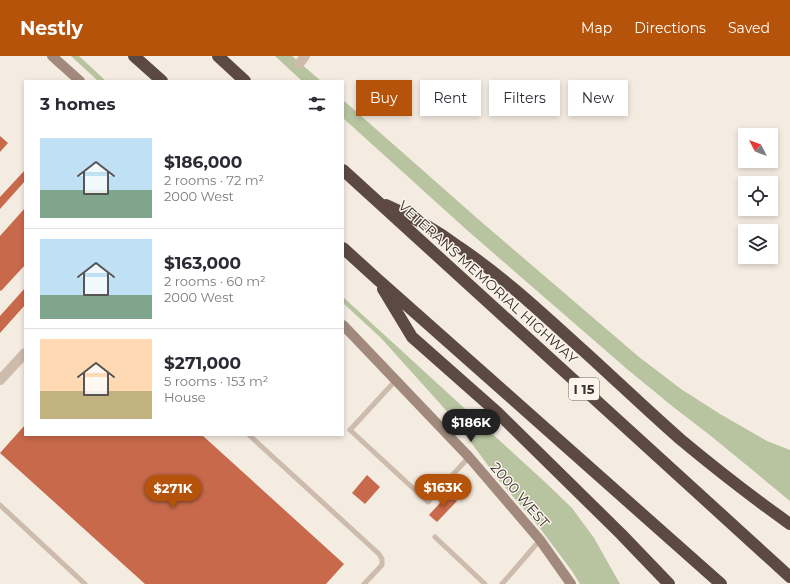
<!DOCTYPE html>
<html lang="en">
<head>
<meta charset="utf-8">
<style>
	:root { --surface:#fff; --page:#f2f2f3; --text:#2b2b33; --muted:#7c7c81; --line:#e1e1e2; --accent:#b45309 }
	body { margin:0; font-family:Montserrat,sans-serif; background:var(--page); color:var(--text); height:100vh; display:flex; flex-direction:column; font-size:15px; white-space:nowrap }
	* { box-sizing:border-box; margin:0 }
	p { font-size:13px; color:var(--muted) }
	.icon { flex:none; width:22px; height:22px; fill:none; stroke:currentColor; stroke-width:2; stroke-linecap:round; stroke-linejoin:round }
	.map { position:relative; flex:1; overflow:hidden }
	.panel { position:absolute; left:24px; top:24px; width:320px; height:356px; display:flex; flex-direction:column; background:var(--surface); border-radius:0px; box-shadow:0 2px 6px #0003 }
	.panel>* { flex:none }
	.hud { position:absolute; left:356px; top:24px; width:374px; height:36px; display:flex; gap:8px }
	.needle { width:26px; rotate:312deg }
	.controls { position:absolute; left:738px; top:72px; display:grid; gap:8px }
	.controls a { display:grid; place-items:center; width:40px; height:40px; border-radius:0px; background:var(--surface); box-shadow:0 2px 6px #0003; font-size:20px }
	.price { position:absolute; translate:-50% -34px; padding:0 9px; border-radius:14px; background:var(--accent); color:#fff; font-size:13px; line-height:26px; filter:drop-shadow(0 1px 2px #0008) }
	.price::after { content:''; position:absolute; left:50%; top:24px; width:12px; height:9px; margin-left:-6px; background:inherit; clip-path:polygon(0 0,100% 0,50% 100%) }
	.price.on { background:#222; color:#fff }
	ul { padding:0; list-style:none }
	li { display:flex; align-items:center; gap:12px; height:100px; padding:0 16px }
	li+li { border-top:1px solid var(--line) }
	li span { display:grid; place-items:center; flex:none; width:112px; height:80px; border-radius:0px; color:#555 }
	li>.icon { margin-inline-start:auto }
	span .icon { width:48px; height:48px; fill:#fffc; stroke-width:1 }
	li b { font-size:17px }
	h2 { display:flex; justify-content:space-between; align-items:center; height:48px; padding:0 16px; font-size:17px }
	.tag { padding:0 14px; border-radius:0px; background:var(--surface); box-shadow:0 2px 6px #0003; font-size:14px; line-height:36px }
	.tag.on { background:var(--accent); color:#fff }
	header { display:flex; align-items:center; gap:24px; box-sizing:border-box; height:56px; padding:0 20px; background:var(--accent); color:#fff }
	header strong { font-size:19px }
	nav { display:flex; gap:22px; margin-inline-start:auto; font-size:14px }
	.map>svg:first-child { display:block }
	.green { fill:#b8c4a0 }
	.building { fill:#c8694b }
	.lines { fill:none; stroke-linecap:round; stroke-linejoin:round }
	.lane { stroke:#cdbbac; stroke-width:5 }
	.street { stroke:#cdbbac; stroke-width:10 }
	.secondary { stroke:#a18a7d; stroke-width:10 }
	.highway { stroke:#5c4a42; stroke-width:12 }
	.labels { text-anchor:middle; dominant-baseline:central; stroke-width:3; stroke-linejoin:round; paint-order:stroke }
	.shield { fill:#fbf5ee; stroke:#756b66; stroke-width:1 }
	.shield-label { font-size:13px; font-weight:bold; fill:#3b302b }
	.street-label { font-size:14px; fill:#3b302b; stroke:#fbf5ee }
</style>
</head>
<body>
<header>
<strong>Nestly</strong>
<nav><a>Map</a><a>Directions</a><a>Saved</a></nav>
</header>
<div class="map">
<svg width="790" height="528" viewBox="0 0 790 528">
	<rect width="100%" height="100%" fill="#f4ebe1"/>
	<path class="green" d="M71,0H79L106,25H98Z
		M275,0H292L321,25H302Z
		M343,44L478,163L639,301L681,333L720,358L767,385L790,394V445L711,380L672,350L627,313L468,175L343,62Z
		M343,241L546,427L572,452L594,482L620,528H580L572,515L539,471L498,423L453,362L381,282L343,247Z"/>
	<path class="building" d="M0,80L8,87L0,96Z
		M25,114V125L0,153V141Z
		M25,152V209L1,235L0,234V180Z
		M25,232V249L0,277V260Z
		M25,369V379H202L344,508L326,528H145L0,397Z
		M367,419L380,431L365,448L352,437Z
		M449,437L457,445L437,466L429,459Z"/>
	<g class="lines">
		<path class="lane" d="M396,324L350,374L428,446L469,401
			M249,379L379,498L382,503V509L364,528
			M0,449L85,528
			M435,481L485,528
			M502,528L540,484"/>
		<path class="street" d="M299,8L305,0
			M0,324L25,297"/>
		<path class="secondary" d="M52,0L80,25
			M343,269L469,401L540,484L571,528"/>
		<path class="highway" d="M134,0L162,25
			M218,0L245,25
			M343,114L790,521
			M386,149C412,160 436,174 459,191C505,222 545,260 586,297C618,326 648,355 680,383C716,413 752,441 790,468
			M343,192L376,222L721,528
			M383,233L412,281L498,357L621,478L669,528"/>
	</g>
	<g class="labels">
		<rect class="shield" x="569" y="322" width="30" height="22" rx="3"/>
		<g class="shield-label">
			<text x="584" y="333">I 15</text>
		</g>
		<g class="street-label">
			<text transform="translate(488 226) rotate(42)">VETERANS MEMORIAL HIGHWAY</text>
			<text transform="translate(520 439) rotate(49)">2000 WEST</text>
		</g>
	</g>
</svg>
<div class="controls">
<a><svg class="needle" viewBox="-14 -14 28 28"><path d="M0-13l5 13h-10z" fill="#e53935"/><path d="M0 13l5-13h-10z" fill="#7c7c81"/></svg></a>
<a><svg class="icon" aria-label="locate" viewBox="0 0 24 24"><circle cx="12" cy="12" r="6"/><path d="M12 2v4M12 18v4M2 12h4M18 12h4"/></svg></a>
<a><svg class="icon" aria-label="layers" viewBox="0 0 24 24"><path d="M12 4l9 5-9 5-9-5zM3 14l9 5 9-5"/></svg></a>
</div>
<b class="price on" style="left:471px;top:387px">$186K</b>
<b class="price" style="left:443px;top:452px">$163K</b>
<b class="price" style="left:173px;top:453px">$271K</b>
<div class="hud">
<a class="tag on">Buy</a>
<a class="tag">Rent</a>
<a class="tag">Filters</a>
<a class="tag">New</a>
</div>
<section class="panel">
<h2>3 homes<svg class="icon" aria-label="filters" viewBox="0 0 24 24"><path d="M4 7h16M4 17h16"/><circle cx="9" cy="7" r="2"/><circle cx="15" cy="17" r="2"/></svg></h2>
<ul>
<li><span style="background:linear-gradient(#bfe0f5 65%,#7fa58c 0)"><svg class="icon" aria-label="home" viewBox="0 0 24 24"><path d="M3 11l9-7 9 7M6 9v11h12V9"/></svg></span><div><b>$186,000</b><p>2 rooms · 72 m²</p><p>2000 West</p></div></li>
<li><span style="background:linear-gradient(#bfe0f5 70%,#7fa58c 0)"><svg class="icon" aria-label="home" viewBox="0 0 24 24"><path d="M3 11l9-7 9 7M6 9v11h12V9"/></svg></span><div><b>$163,000</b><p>2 rooms · 60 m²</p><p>2000 West</p></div></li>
<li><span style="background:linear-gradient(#ffd9b3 65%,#c2b280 0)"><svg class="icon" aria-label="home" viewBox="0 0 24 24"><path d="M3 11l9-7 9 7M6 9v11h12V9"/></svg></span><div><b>$271,000</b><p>5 rooms · 153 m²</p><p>House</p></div></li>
</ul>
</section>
</div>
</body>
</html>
